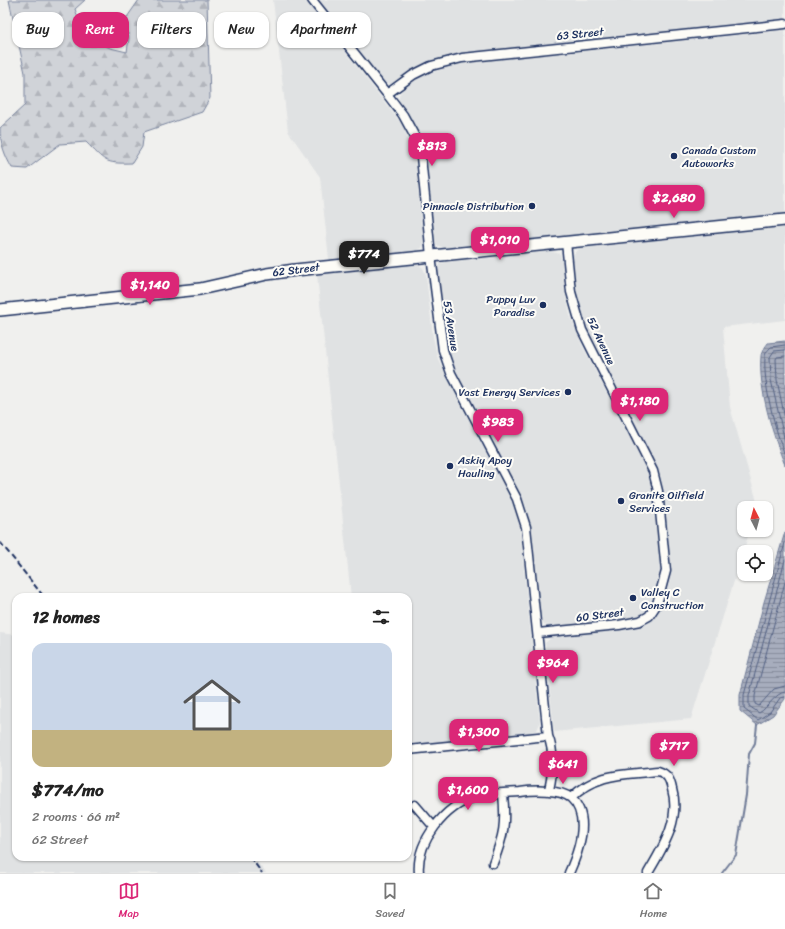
<!DOCTYPE html>
<html lang="en">
<head>
<meta charset="utf-8">
<style>
	:root { --surface:#fff; --page:#f6f6f6; --text:#222; --muted:#767676; --line:#e0e0e0; --accent:#db2777 }
	body { margin:0; font-family:Sriracha,sans-serif; background:var(--page); color:var(--text); height:100vh; display:flex; flex-direction:column; font-size:15px; white-space:nowrap }
	* { box-sizing:border-box; margin:0 }
	p { font-size:13px; color:var(--muted) }
	.icon { flex:none; width:22px; height:22px; fill:none; stroke:currentColor; stroke-width:2; stroke-linecap:round; stroke-linejoin:round }
	.map { position:relative; flex:1; overflow:hidden }
	.sheet { position:absolute; left:12px; top:593px; width:400px; height:268px; display:flex; flex-direction:column; background:var(--surface); border-radius:12px; box-shadow:0 1px 3px #0004 }
	.sheet>* { flex:none }
	.hud { position:absolute; left:12px; top:12px; width:400px; height:36px; display:flex; gap:8px }
	.needle { width:26px; rotate:354deg }
	.buttons { position:absolute; left:737px; top:501px; display:grid; gap:8px }
	.buttons a { display:grid; place-items:center; width:36px; height:36px; border-radius:8px; background:var(--surface); box-shadow:0 1px 3px #0004; font-size:20px }
	.price { position:absolute; translate:-50% -34px; padding:0 9px; border-radius:8px; background:var(--accent); color:#fff; font-size:13px; line-height:26px; filter:drop-shadow(0 1px 2px #0008) }
	.price::after { content:''; position:absolute; left:50%; top:24px; width:12px; height:9px; margin-left:-6px; background:inherit; clip-path:polygon(0 0,100% 0,50% 100%) }
	.price.selected { background:#222; color:#fff }
	ul { padding:0; list-style:none }
	li { display:grid; align-content:center; gap:8px; height:212px; padding:0 20px }
	li+li { border-top:1px solid var(--line) }
	li span { display:grid; place-items:center; height:124px; border-radius:12px; color:#555 }
	li>.icon { margin-inline-start:auto }
	span .icon { width:72px; height:72px; fill:#fffc; stroke-width:1 }
	li b { font-size:17px }
	h2 { display:flex; justify-content:space-between; align-items:center; height:48px; padding:0 20px; font-size:17px }
	.chip { padding:0 14px; border-radius:12px; background:var(--surface); box-shadow:0 1px 3px #0004; font-size:14px; line-height:36px }
	.chip.selected { background:var(--accent); color:#fff }
	.menu { display:flex; justify-content:space-around; align-items:center; height:56px; border-top:1px solid var(--line); background:var(--surface); font-size:11px; color:var(--muted) }
	.menu a { display:grid; justify-items:center; gap:2px }
	.menu .selected { color:var(--accent) }
	.map>svg:first-child { display:block }
	.built { fill:#e0e2e3 }
	.forest { fill:url(#forest-firs); stroke:#76819b }
	.water { fill:url(#water-rules); stroke:#6f7b97 }
	.lines { fill:none; stroke-linecap:round; stroke-linejoin:round }
	.shore { stroke:#536184; stroke-width:1 }
	.stream { stroke:#6f7b97; stroke-width:2 }
	.minor-casing { stroke:#1b2f5e; stroke-width:11 }
	.secondary-casing { stroke:#1b2f5e; stroke-width:14 }
	.minor { stroke:#fdfcf7; stroke-width:8 }
	.secondary { stroke:#fdfcf7; stroke-width:11 }
	.rail { stroke:#1b2f5e; stroke-width:2; stroke-dasharray:6 3; stroke-linecap:butt }
	.poi-dot { fill:#1b2f5e; stroke:#fdfcf7; stroke-width:1.5 }
	.labels { text-anchor:middle; dominant-baseline:central; stroke-width:4; stroke-linejoin:round; paint-order:stroke }
	.street-label { font-size:11px; fill:#1b2f5e; stroke:#fdfcf7 }
	.poi-label { font-size:11px; fill:#1b2f5e; stroke:#fdfcf7; text-anchor:start }
</style>
</head>
<body>
<div class="map">
<svg width="785" height="873" viewBox="0 0 785 873">
	<defs>
		<pattern id="forest-firs" width="22" height="20" patternUnits="userSpaceOnUse"><rect width="22" height="20" fill="#d0d3d8"/><path d="M5 1l3.5 6h-7zM16 11l3.5 6h-7z" fill="#b2b5bc"/></pattern>
		<pattern id="water-rules" width="6" height="5" patternUnits="userSpaceOnUse"><rect width="6" height="5" fill="#a7adbd"/><path d="M0 2.5h6" fill="none" stroke="#878d9d"/></pattern>
	</defs>
	<rect width="100%" height="100%" fill="#f0f0ee"/>
	<filter id="ink" filterUnits="userSpaceOnUse"><feTurbulence type="fractalNoise" baseFrequency=".025" numOctaves="2"/><feDisplacementMap in="SourceGraphic" scale="8" xChannelSelector="R" yChannelSelector="G"/><feConvolveMatrix kernelMatrix="1 2 1 2 8 2 1 2 1" color-interpolation-filters="sRGB"/></filter>
	<g filter="url(#ink)">
		<path class="built" d="M273,0H305L403,126L415,159L424,242L422,248L416,251L329,259L320,177L288,131Z
			M318,0H785V21L467,53L432,61L390,84L383,82Z
			M785,30V214L443,248L437,245L434,239L426,162L419,137L399,102V95L404,88L422,76L457,64Z
			M785,227V320L723,327L730,407L756,498L757,508H744V530H750L691,719L554,732L545,643L552,637L632,629L648,624L658,613L669,584L671,568L660,478L646,446L587,333L575,291L572,256L579,248Z
			M551,251L560,254L562,260L565,291L570,315L582,345L647,471L653,492L661,568L650,604L644,614L635,619L552,627L545,625L541,620L531,528L526,507L450,358L445,344L437,271L439,264L444,262Z
			M417,264L423,268L426,275L433,337L438,359L463,409L515,507L520,530L540,723L537,730L531,733L408,747V597H351L317,275Z
			M0,633L16,635V857H253L266,873H0Z"/>
		<path class="forest" d="M9,0H85L75,9L84,35L110,48L127,52L129,38L125,20L139,0H207L210,98L202,112L144,132L142,147L132,163C104,164 105,161 86,142L60,144L27,169L12,168C5,156 0,143 0,128L25,105V73Z"/>
		<path class="water" d="M785,341V465C773,436 758,388 761,356C761,352 766,346 768,343Z
			M785,532V699L773,715L757,725L740,711V695L764,602Z"/>
		<g class="lines">
			<path class="shore" d="M785,345L771,347C768,350 765,353 765,357C763,384 775,430 785,455
				M785,350L774,351L770,357L771,380L785,442
				M785,356L777,357L776,359L777,380L785,419
				M785,543L744,695V709L758,720L770,712L780,698L785,697
				M785,560L749,696V706L759,713C768,708 775,693 785,692
				M785,582L755,696V704L759,706L774,689L785,686"/>
			<path class="stream" d="M722,873L736,855L746,795L749,754L755,743L757,725"/>
			<defs>
				<path id="minor" d="M312,0L387,94L403,115L415,137L421,157L431,256L443,350L451,373L517,499L526,527L548,736C555,753 553,772 549,790
					M387,94L413,75L431,66L462,58L785,24
					M538,633L619,625L640,621L649,616L657,604L666,571L658,491L653,471L582,330L571,292L566,242
					M408,750L548,736
					M571,798C598,772 623,775 658,771C668,774 670,780 672,789C681,820 663,847 648,873
					M415,805L434,827
					M493,863C504,835 506,824 503,794
					M419,873C416,842 445,806 475,797C490,793 505,793 520,792C534,790 560,789 571,798C592,817 578,853 569,873"/>
				<path id="secondary" d="M0,310L200,289L267,274L295,270L785,220"/>
			</defs>
			<use href="#minor" class="minor-casing"/>
			<use href="#secondary" class="secondary-casing"/>
			<use href="#minor" class="minor"/>
			<use href="#secondary" class="secondary"/>
			<path class="rail" d="M0,542L44,597
				M250,857L262,873"/>
		</g>
	</g>
	<g class="poi-dot">
		<circle cx="674" cy="156" r="4"/>
		<circle cx="532" cy="206" r="4"/>
		<circle cx="543" cy="305" r="4"/>
		<circle cx="568" cy="392" r="4"/>
		<circle cx="450" cy="466" r="4"/>
		<circle cx="621" cy="501" r="4"/>
		<circle cx="633" cy="598" r="4"/>
	</g>
	<g class="labels">
		<g class="street-label">
			<text transform="translate(580 34) rotate(-6)">63 Street</text>
			<text transform="translate(296 270) rotate(-7)">62 Street</text>
			<text transform="translate(451 326) rotate(81)">53 Avenue</text>
			<text transform="translate(601 341) rotate(65)">52 Avenue</text>
			<text transform="translate(600 615) rotate(-7)">60 Street</text>
		</g>
		<g class="poi-label">
			<text x="682" y="150">Canada Custom<tspan x="682" dy="13">Autoworks</tspan></text>
			<text x="524" y="206" text-anchor="end">Pinnacle Distribution</text>
			<text x="535" y="299" text-anchor="end">Puppy Luv<tspan x="535" dy="13">Paradise</tspan></text>
			<text x="560" y="392" text-anchor="end">Vast Energy Services</text>
			<text x="458" y="460">Askiy Apoy<tspan x="458" dy="13">Hauling</tspan></text>
			<text x="629" y="495">Granite Oilfield<tspan x="629" dy="13">Services</tspan></text>
			<text x="641" y="592">Valley C<tspan x="641" dy="13">Construction</tspan></text>
		</g>
	</g>
</svg>
<div class="buttons">
<a><svg class="needle" viewBox="-14 -14 28 28"><path d="M0-13l5 13h-10z" fill="#e53935"/><path d="M0 13l5-13h-10z" fill="#767676"/></svg></a>
<a><svg class="icon" aria-label="locate" viewBox="0 0 24 24"><circle cx="12" cy="12" r="6"/><path d="M12 2v4M12 18v4M2 12h4M18 12h4"/></svg></a>
</div>
<b class="price" style="left:432px;top:167px">$813</b>
<b class="price" style="left:674px;top:219px">$2,680</b>
<b class="price" style="left:500px;top:261px">$1,010</b>
<b class="price selected" style="left:364px;top:275px">$774</b>
<b class="price" style="left:150px;top:306px">$1,140</b>
<b class="price" style="left:640px;top:422px">$1,180</b>
<b class="price" style="left:498px;top:443px">$983</b>
<b class="price" style="left:553px;top:684px">$964</b>
<b class="price" style="left:479px;top:753px">$1,300</b>
<b class="price" style="left:674px;top:767px">$717</b>
<b class="price" style="left:563px;top:785px">$641</b>
<b class="price" style="left:468px;top:811px">$1,600</b>
<div class="hud">
<a class="chip">Buy</a>
<a class="chip selected">Rent</a>
<a class="chip">Filters</a>
<a class="chip">New</a>
<a class="chip">Apartment</a>
</div>
<section class="sheet">
<h2>12 homes<svg class="icon" aria-label="filters" viewBox="0 0 24 24"><path d="M4 7h16M4 17h16"/><circle cx="9" cy="7" r="2"/><circle cx="15" cy="17" r="2"/></svg></h2>
<ul>
<li><span style="background:linear-gradient(#c9d6e8 70%,#c2b280 0)"><svg class="icon" aria-label="home" viewBox="0 0 24 24"><path d="M3 11l9-7 9 7M6 9v11h12V9"/></svg></span><div><b>$774/mo</b><p>2 rooms · 66 m²</p><p>62 Street</p></div></li>
</ul>
</section>
</div>
<nav class="menu">
<a class="selected"><svg class="icon" aria-label="map" viewBox="0 0 24 24"><path d="M3 6l6-2 6 2 6-2v14l-6 2-6-2-6 2zM9 4v14M15 6v14"/></svg>Map</a>
<a><svg class="icon" aria-label="saved" viewBox="0 0 24 24"><path d="M7 4h10v16l-5-4-5 4z"/></svg>Saved</a>
<a><svg class="icon" aria-label="home" viewBox="0 0 24 24"><path d="M3 11l9-7 9 7M6 9v11h12V9"/></svg>Home</a>
</nav>
</body>
</html>
